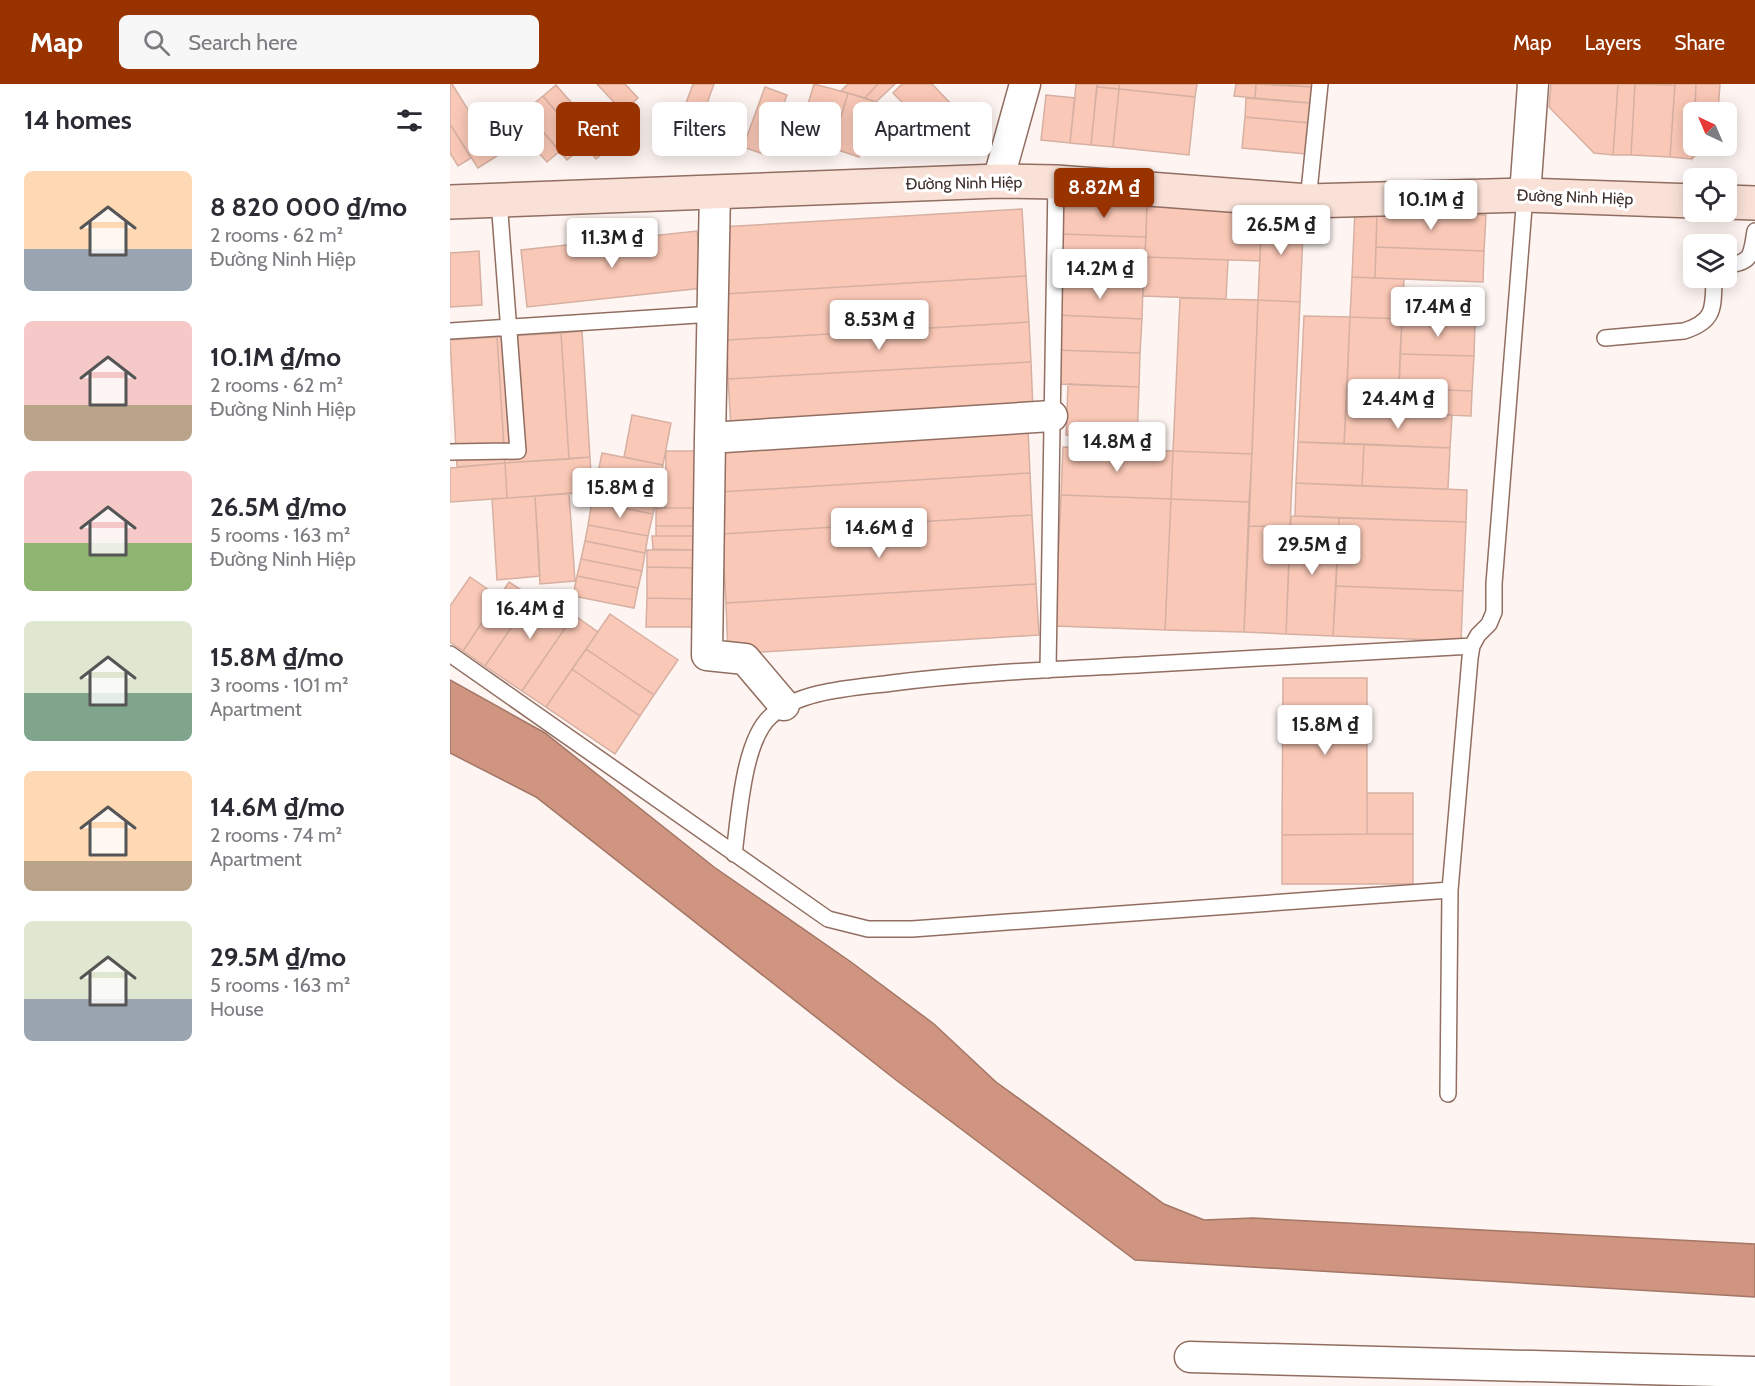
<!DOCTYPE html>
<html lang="en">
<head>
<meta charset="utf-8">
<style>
	:root { --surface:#fff; --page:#f7f7f7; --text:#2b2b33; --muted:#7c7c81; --accent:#983300 }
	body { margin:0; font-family:Cabin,sans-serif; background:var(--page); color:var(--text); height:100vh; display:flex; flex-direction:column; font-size:22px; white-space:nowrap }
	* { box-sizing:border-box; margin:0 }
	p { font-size:20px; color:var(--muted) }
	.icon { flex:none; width:33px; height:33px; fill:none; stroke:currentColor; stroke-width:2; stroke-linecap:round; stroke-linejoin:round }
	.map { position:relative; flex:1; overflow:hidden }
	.sheet { display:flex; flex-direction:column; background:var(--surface); width:450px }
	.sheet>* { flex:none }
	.top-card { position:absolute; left:18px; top:18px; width:570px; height:54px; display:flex; gap:12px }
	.needle { width:39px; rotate:316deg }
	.controls { position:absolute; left:1233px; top:18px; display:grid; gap:12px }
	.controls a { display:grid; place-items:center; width:54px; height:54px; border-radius:9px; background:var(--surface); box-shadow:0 3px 15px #0003; font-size:30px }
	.price { position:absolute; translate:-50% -51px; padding:0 14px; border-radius:6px; background:#fff; color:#222; font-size:20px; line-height:39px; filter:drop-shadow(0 2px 3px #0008) }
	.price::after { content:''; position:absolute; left:50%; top:36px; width:18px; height:14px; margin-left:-9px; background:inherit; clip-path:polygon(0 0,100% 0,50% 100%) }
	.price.active { background:var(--accent); color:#fff }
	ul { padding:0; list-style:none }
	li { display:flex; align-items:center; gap:18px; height:150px; padding:0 24px }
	li span { display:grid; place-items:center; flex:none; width:168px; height:120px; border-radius:9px; color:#555 }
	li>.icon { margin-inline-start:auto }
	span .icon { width:72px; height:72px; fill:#fffc; stroke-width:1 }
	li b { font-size:26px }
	h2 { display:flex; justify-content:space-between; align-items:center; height:72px; padding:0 24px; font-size:26px }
	.chip { padding:0 21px; border-radius:9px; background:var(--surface); box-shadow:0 3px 15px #0003; font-size:21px; line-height:54px }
	.chip.active { background:var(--accent); color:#fff }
	header { display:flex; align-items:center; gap:36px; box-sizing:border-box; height:84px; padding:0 30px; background:var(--accent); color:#fff }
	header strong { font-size:28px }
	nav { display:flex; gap:33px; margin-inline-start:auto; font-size:21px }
	.search { width:420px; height:54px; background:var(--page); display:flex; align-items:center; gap:15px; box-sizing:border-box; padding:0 21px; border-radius:9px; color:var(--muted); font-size:22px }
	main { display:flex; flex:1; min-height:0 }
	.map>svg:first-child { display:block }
	.water { fill:#cf9580; stroke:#a37666; stroke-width:1.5 }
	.building { fill:#fac8b6; stroke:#d6b0a2; stroke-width:1.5 }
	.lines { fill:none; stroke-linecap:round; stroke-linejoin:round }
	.lane-casing { stroke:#916e61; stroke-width:18 }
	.street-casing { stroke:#916e61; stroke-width:33 }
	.secondary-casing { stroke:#916e61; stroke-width:36 }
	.lane { stroke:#fff; stroke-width:15 }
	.street { stroke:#fff; stroke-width:30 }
	.secondary { stroke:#f9e1d8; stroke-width:33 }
	.labels { text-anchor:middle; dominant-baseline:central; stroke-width:6; stroke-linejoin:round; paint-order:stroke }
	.street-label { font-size:16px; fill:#3c2d28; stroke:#fff }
</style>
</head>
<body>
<header>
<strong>Map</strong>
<div class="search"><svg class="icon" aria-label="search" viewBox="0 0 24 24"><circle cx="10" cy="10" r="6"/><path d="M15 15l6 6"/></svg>Search here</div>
<nav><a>Map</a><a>Layers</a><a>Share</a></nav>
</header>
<main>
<section class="sheet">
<h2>14 homes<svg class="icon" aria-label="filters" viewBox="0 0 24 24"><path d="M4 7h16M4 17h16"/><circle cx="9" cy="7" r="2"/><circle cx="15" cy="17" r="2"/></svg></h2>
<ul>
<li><span style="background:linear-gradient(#ffd9b3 65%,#9aa5b1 0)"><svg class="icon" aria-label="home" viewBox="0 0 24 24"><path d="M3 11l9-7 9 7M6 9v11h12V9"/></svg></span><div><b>8 820 000 ₫/mo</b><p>2 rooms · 62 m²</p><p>Đường Ninh Hiệp</p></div></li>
<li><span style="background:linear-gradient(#f6c9c9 70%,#b9a48a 0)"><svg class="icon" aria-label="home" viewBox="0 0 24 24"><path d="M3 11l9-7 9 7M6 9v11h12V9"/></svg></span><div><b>10.1M ₫/mo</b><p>2 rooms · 62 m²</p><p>Đường Ninh Hiệp</p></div></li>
<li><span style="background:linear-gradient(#f6c9c9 60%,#8fb573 0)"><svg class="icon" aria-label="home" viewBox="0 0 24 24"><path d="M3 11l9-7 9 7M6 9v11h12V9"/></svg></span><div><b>26.5M ₫/mo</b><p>5 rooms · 163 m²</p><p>Đường Ninh Hiệp</p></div></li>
<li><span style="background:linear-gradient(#dfe7d0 60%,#7fa58c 0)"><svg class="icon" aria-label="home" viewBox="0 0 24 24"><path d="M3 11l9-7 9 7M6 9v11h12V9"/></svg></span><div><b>15.8M ₫/mo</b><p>3 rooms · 101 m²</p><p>Apartment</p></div></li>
<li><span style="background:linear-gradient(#ffd9b3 75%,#b9a48a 0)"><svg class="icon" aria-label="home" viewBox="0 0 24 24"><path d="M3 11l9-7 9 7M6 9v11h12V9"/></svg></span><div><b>14.6M ₫/mo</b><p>2 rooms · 74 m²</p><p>Apartment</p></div></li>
<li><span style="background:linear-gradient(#dfe7d0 65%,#9aa5b1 0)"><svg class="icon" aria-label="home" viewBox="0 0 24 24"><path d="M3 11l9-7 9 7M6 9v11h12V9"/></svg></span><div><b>29.5M ₫/mo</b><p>5 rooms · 163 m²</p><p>House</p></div></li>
</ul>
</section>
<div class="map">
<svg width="1305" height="1302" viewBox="0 0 1305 1302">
	<rect width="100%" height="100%" fill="#fef5f2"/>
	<path class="water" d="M0,596L95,649L264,783L401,878L484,940L546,998L714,1120L754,1136L803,1134L1305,1160V1213L685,1176L446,996L86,713L0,669Z"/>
	<path class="building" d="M0,0H2L47,72L28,84L0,40Z
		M147,0H175L188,14L173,28Z
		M243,0H264L239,69L220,62Z
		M364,0L398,9L382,64L348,54Z
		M398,0H428L415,14L391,7Z
		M428,0H445L426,18L415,14Z
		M452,0H482L528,48L504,71L443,9Z
		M626,0H647L641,61L620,59Z
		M647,0H669V5L647,3Z
		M669,0H747L745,13L669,5Z
		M786,0H806L805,14L784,12Z
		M806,0L862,3L860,19L805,14Z
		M821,0H862V3Z
		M1101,0H1168L1163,71L1144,69L1099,23Z
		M1168,0H1185L1181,71H1163Z
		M1185,0L1225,1L1220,73L1181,71Z
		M1225,0H1246L1242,75L1220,73Z
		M1246,0H1270L1268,28H1245Z
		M106,1L160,63L146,75L93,12Z
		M315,3L337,11L316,71L293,63Z
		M647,3L669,5L663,63L641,61Z
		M669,5L745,13L739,71L663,63Z
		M398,9L426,18L409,73L382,64Z
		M596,11L625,14L620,59L591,56Z
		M93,12L135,61L117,76L75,27Z
		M796,14L860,19L859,39L795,33Z
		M75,27L110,67L97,78L62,39Z
		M795,33L859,39L856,70L792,64Z
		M0,40L21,74L8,82L0,69Z
		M1244,46V62H1254L1242,75Z
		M612,117L697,120L696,153L611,150Z
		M697,120L812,125L810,177L695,173Z
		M572,125L576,192L274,210L270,143Z
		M812,125L854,127L850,218L808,216Z
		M905,126L927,127L925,194L902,193Z
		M927,127L1036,131L1034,167L926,163Z
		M247,147L253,204L77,223L71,166Z
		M611,150L696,153L693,201L608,198Z
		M926,163L1034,167L1033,198L925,194Z
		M29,167L32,221L0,223V169Z
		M695,173L778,176L776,215L693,212Z
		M576,192L579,238L277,256L274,210Z
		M902,193L954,195L952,235L900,233Z
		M608,198L693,201L692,235L607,231Z
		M730,214L808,216L802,370L723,367Z
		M808,216L850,218L840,443L799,442Z
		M607,231L692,235L690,269L606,266Z
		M854,232L900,233L894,360L848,358Z
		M900,233L952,235L948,329L896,327Z
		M952,235L1025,238L1024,272L950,270Z
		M579,238L581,278L278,295L277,256Z
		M132,247L140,373L119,375L111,249Z
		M111,249L119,375L55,379L47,253Z
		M47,253L55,379L7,383L0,256Z
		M606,266L690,269L689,303L604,300Z
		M950,270L1024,272L1022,307L949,304Z
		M581,278L583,326L281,344L278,295Z
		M618,300L689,303L687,354L616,351Z
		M949,304L1022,307L1021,332L948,329Z
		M896,327L1002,331L1000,364L894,360Z
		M182,331L221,339L213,381L174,373Z
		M578,345L580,389L270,408L267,363Z
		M848,358L914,360L912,402L846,399Z
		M914,360L1000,364L998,405L912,402Z
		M613,363L723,367L721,415L611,411Z
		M216,367H249L248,424H215Z
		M723,367L802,370L799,418L721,415Z
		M152,369L213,381L208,406L147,394Z
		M140,373L142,408L57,414L55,379Z
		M55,379L57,414L0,418V384Z
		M580,389L582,431L272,450L270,408Z
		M147,394L208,406L203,430L142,418Z
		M846,399L1017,406L1016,438L845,432Z
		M119,409L125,497L90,500L85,412Z
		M611,411L721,415L715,546L605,542Z
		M85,412L90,492L47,496L42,415Z
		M721,415L799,418L794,548L715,546Z
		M142,418L203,430L198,452L138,441Z
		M206,424H248V442H206Z
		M582,431L586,500L276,519L272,450Z
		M841,432L889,434L883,552L836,550Z
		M889,434L1016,438L1013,507L886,502Z
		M138,441L198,452L195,469L135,457Z
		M206,442H248V452H206Z
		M799,442L840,443L836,550L794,548Z
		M202,452H248V466L203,465Z
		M135,457L195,469L192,487L131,475Z
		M197,466H248L247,484L197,483Z
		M131,475L192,487L188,504L127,492Z
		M197,483L247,484V515L197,514Z
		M127,492L188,504L184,524L123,512Z
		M20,493L49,513L13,567L0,558V522Z
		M59,498L82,513L35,582L13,567Z
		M586,500L589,551L278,570L276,519Z
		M886,502L1013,507L1011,557L883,552Z
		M87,506L124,531L72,607L35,582Z
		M197,514L247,515V543H196Z
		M160,530L228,576L204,611L136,565Z
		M124,531L148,548L96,623L72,607Z
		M136,565L204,611L190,632L122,585Z
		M122,585L190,632L165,670L96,623Z
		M833,594H917V750L832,751Z
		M917,709H963V750H917Z
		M917,750H963V800H832V751Z"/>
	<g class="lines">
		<defs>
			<path id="lane" d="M858,117L870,0
				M1276,181C1303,179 1301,170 1305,147
				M0,247L263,230
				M1155,254L1234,247C1266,237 1263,223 1264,194
				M0,368L68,367L49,116
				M0,570L378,835L418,845H462L1000,806L1020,574L1022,562L1028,551L1039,540L1044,528V500L1075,111
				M598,586L606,98
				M284,770C289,734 293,656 321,632C350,606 404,604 442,599C529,588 617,585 704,580C810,574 916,568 1022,562
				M998,1010L1000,806"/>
			<path id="street" d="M548,97L575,0
				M265,108L260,354L602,332
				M1075,111L1083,0
				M260,354L257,571L295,575L334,621
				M740,1273L1305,1288"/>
			<path id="secondary" d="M0,118L548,97L606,98L858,117L1075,111L1244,117
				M1276,118L1305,119"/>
		</defs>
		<use href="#lane" class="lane-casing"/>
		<use href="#street" class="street-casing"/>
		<use href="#secondary" class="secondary-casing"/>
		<use href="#lane" class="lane"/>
		<use href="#street" class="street"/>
		<use href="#secondary" class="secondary"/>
	</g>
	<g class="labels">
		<g class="street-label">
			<text transform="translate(514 99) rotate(-1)">Đường Ninh Hiệp</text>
			<text transform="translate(1125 113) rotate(2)">Đường Ninh Hiệp</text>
		</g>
	</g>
</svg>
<div class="controls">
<a><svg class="needle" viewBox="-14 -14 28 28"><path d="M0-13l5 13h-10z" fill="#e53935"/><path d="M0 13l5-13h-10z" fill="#7c7c81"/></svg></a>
<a><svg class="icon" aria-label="locate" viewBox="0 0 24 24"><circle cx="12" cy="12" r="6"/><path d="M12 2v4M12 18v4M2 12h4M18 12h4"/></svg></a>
<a><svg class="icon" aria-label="layers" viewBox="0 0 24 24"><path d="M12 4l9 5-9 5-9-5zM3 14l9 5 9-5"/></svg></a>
</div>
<b class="price active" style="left:654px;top:135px">8.82M ₫</b>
<b class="price" style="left:981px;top:147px">10.1M ₫</b>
<b class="price" style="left:831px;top:172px">26.5M ₫</b>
<b class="price" style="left:162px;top:185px">11.3M ₫</b>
<b class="price" style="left:650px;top:216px">14.2M ₫</b>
<b class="price" style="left:988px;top:254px">17.4M ₫</b>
<b class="price" style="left:429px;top:267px">8.53M ₫</b>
<b class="price" style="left:948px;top:346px">24.4M ₫</b>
<b class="price" style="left:667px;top:389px">14.8M ₫</b>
<b class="price" style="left:170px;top:435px">15.8M ₫</b>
<b class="price" style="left:429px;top:475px">14.6M ₫</b>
<b class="price" style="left:862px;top:492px">29.5M ₫</b>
<b class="price" style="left:80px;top:556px">16.4M ₫</b>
<b class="price" style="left:875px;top:672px">15.8M ₫</b>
<div class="top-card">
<a class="chip">Buy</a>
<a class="chip active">Rent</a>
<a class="chip">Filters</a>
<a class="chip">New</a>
<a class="chip">Apartment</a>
</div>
</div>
</main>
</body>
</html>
